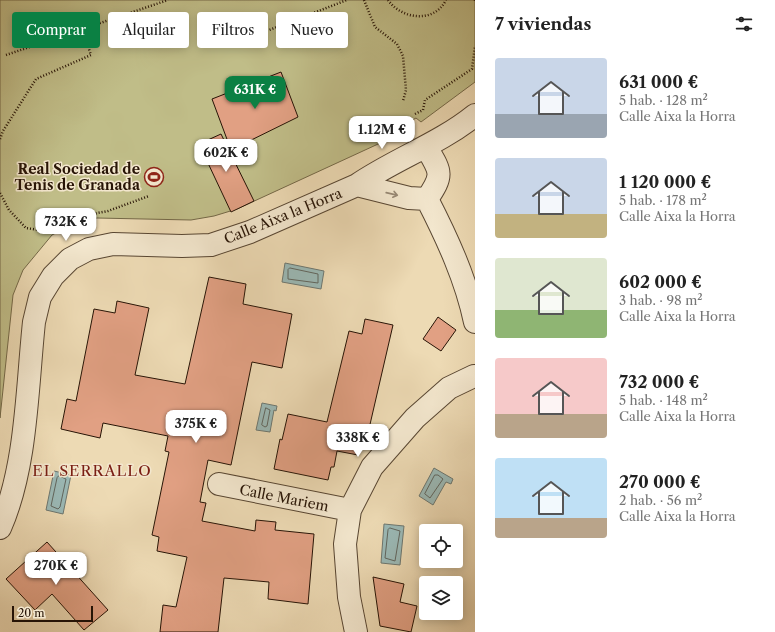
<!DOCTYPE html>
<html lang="es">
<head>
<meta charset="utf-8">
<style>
	:root { --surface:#fff; --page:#f2f2f2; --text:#222; --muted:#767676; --accent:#0b8043 }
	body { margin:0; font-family:"Libre Caslon Text",serif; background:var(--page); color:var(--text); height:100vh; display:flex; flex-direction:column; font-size:15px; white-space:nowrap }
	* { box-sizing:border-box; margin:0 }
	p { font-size:13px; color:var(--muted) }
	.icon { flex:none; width:22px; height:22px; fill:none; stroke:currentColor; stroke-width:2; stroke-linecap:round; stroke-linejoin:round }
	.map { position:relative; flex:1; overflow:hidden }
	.drawer { display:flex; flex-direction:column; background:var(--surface); width:300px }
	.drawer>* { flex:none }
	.guide { position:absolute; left:12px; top:12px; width:380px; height:36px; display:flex; gap:8px }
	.controls { position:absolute; left:419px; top:524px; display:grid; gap:8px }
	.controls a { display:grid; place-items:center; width:44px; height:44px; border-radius:4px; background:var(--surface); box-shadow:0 2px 10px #0003; font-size:20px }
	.scale { position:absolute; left:12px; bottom:10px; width:81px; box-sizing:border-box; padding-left:4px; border:2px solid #271406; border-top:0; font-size:11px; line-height:14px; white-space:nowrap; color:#271406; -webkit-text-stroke:3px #f3e7ce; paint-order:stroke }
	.price { position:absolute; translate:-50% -34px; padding:0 9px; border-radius:8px; background:#fff; color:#222; font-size:13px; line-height:26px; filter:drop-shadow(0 1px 2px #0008) }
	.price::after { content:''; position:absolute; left:50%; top:24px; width:12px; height:9px; margin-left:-6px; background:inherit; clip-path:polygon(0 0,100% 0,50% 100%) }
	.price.on { background:var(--accent); color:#fff }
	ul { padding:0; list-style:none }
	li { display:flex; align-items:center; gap:12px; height:100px; padding:0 20px }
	li span { display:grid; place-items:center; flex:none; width:112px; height:80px; border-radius:4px; color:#555 }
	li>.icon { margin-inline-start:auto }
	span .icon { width:48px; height:48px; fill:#fffc; stroke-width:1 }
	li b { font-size:17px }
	h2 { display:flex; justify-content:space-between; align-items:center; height:48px; padding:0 20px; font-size:17px }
	.tag { padding:0 14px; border-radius:4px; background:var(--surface); box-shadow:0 2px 10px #0003; font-size:14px; line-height:36px }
	.tag.on { background:var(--accent); color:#fff }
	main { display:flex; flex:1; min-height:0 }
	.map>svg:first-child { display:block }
	.green { fill:#c0bd88; stroke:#746847 }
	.water { fill:#9bb9b6; stroke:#6d7770 }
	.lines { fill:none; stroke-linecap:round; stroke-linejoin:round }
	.shore { stroke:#61665e; stroke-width:1 }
	.building { fill:#e1a083; stroke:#271406 }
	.minor-casing { stroke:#584632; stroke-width:24 }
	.path { stroke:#271406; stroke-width:2.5; stroke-dasharray:1 2; stroke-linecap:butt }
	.minor { stroke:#f3e7ce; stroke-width:22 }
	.oneway { stroke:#978874 }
	.labels { text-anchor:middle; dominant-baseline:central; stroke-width:3; stroke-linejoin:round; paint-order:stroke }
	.poi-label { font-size:14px; font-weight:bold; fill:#271406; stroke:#f3e7ce; text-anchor:end }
	.street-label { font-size:14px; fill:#271406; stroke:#f3e7ce }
	.neighbourhood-label { font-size:15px; letter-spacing:1px; fill:#7a1f14; stroke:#f3e7ce }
</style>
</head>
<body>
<main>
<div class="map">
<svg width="475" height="632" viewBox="0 0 475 632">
	<rect width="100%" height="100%" fill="#eddab4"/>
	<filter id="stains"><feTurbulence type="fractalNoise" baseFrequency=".005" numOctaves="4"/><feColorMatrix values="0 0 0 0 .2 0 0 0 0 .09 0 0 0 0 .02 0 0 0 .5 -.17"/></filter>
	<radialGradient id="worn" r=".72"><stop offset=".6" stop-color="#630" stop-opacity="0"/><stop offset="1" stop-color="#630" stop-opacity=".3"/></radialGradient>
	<path class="green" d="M0,0H475V82L421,122L416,118L400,127L402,133L237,209L214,216L191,220L97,218L77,222L52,235L23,270L13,295L0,418Z"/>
	<path class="water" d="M285,263L324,271L321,289L282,282Z
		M262,403L277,406L276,411L274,410L270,432L256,430Z
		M434,468L453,479L451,484L446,482L433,505L419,496Z
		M54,471L71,475L63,514L46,510Z
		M384,524L404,526L400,565L381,563Z"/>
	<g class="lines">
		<path class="shore" d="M290,268L318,274V283L288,279V270Z
			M266,408L270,410L267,426L265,427L262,425Z
			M435,475H438L443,479L430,498L425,494Z
			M59,476L66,479L60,507L58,509L51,506L57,478Z
			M390,528L400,531L395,561L385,558L388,530Z"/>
	</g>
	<path class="building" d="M281,72L298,117L231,150L212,99Z
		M221,134L254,201L231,212L199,144Z
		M209,277L246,284L243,304L292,314L282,368L252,362L231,465L208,460L200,502L206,503L202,521L255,531L256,520L276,522L275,530L314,534L308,604L268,599L269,582L224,578L218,632H160L163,605L176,607L187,557L157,551L159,537L152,535L169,452L165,451L168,436L103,423L100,438L61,429L67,399L76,401L94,309L115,313L117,301L149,308L135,375L185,384Z
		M438,317L456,330L441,351L423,339Z
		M365,319L393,325L365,446L358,455L337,451L334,467H331L328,480L274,469L280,439L282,440L288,414L327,422L349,331L362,334Z
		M47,542L108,610L84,630L52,594L35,610L6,579Z
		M373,577L404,584L400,602L417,606L411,632L380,626Z"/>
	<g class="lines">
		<defs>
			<path id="minor" d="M426,147C441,172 444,174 427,199
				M357,185L409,198L427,199
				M427,199C447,238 466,279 475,322
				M219,484L350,510
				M0,528C27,467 27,387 34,322L40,297L53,276L70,259L89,249L113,244L182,246L211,245L250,232L357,185C395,159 439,144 475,115
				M356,632L349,597L345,544L350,510L372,467L415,418L449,388L474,376"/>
		</defs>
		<use href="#minor" class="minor-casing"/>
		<path class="path" d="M364,0L375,27L397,44L403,56L406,90L403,101
			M388,0C401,19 434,24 446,0
			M475,0V3
			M264,32L347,0
			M6,55L168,0
			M415,114L423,110L425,100L472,69L475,46
			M0,139L3,131L36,79L91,55L82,29
			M0,193L9,210L26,228L45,231L87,215L108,211L149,196"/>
		<use href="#minor" class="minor"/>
	</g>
	<defs><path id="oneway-shaft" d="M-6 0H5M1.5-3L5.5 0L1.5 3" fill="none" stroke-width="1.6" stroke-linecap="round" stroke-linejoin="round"/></defs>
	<use class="oneway" href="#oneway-shaft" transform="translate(392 194) rotate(13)"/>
	<defs>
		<symbol id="stadium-ring" viewBox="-11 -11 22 22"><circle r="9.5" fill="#f3e7ce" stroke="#8f2418" stroke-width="1.5"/><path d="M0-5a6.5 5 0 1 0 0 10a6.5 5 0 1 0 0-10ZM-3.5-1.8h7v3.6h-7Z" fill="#8f2418"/></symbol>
	</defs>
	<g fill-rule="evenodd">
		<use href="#stadium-ring" x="143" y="166" width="22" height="22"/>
	</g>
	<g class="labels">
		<g class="poi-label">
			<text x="140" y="169">Real Sociedad de<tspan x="140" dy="16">Tenis de Granada</tspan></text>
		</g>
		<g class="street-label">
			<text transform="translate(283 216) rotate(-22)">Calle Aixa la Horra</text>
			<text transform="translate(284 498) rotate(11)">Calle Mariem</text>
		</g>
		<g class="neighbourhood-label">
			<text x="92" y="470">EL SERRALLO</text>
		</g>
	</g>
	<rect width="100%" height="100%" filter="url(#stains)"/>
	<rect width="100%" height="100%" fill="url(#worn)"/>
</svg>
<div class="controls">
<a><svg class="icon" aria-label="locate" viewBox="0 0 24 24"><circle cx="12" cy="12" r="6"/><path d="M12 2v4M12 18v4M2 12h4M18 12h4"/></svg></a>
<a><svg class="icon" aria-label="layers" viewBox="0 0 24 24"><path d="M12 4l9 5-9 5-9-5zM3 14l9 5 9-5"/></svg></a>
</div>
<div class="scale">20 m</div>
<b class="price on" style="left:255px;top:110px">631K €</b>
<b class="price" style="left:382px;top:150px">1.12M €</b>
<b class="price" style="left:226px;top:173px">602K €</b>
<b class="price" style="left:66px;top:242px">732K €</b>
<b class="price" style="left:196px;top:444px">375K €</b>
<b class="price" style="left:358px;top:458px">338K €</b>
<b class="price" style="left:56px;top:586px">270K €</b>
<div class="guide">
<a class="tag on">Comprar</a>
<a class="tag">Alquilar</a>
<a class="tag">Filtros</a>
<a class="tag">Nuevo</a>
</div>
</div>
<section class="drawer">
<h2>7 viviendas<svg class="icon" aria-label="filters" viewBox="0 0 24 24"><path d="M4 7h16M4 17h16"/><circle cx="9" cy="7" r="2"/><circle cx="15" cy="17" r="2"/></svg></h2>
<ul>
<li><span style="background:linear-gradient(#c9d6e8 70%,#9aa5b1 0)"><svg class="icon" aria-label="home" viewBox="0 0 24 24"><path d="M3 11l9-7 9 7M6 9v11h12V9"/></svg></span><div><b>631 000 €</b><p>5 hab. · 128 m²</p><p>Calle Aixa la Horra</p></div></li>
<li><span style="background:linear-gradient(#c9d6e8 70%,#c2b280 0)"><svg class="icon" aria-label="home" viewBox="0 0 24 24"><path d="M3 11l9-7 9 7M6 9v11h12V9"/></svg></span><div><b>1 120 000 €</b><p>5 hab. · 178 m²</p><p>Calle Aixa la Horra</p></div></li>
<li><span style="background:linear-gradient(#dfe7d0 65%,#8fb573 0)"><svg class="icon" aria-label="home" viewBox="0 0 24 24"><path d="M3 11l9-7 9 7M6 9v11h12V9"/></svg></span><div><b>602 000 €</b><p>3 hab. · 98 m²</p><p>Calle Aixa la Horra</p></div></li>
<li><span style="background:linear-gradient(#f6c9c9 70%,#b9a48a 0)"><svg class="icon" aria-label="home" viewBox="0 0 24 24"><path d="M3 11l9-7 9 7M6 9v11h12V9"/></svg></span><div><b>732 000 €</b><p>5 hab. · 148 m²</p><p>Calle Aixa la Horra</p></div></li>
<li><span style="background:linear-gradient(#bfe0f5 75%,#b9a48a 0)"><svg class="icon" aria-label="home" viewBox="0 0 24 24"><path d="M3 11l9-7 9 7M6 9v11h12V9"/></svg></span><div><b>270 000 €</b><p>2 hab. · 56 m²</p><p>Calle Aixa la Horra</p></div></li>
</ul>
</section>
</main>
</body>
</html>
